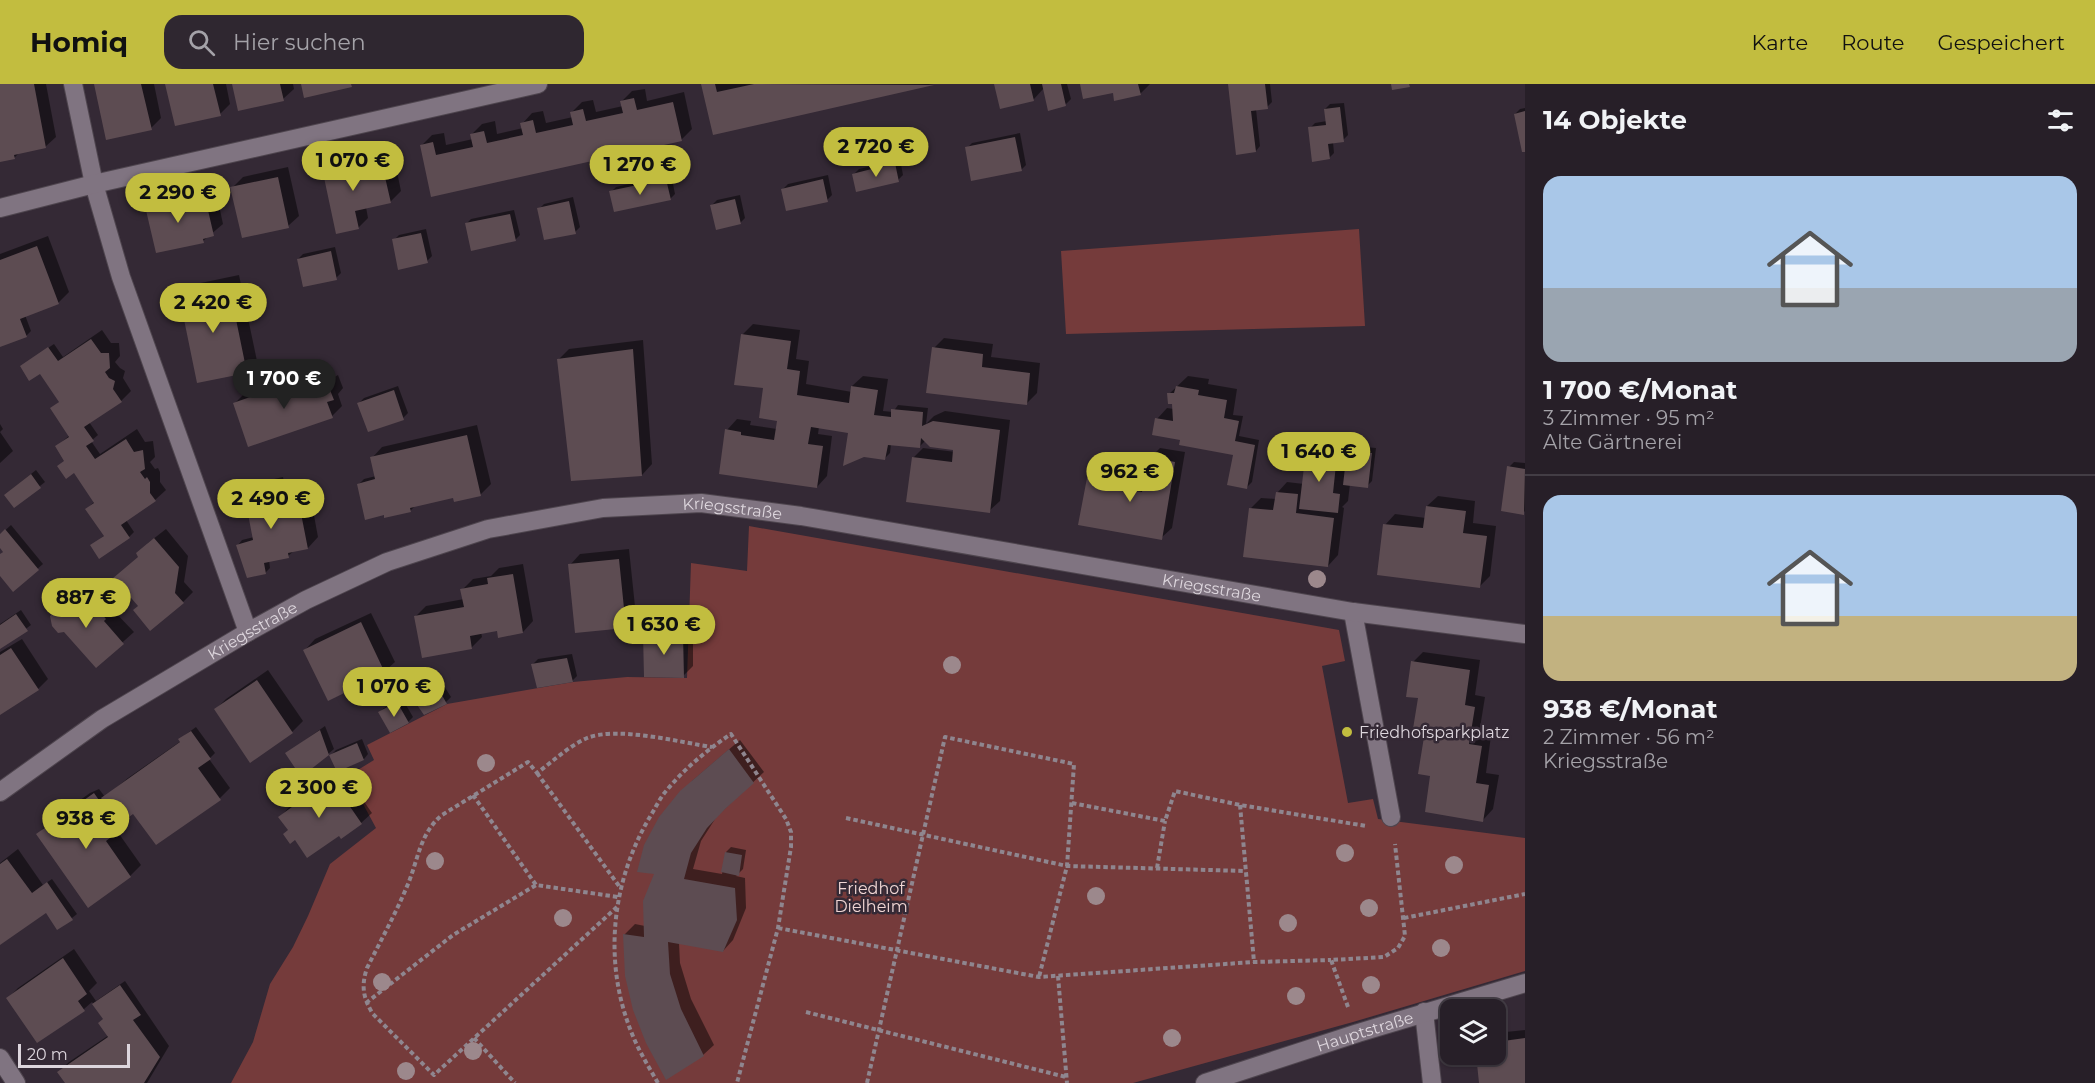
<!DOCTYPE html>
<html lang="de">
<head>
<meta charset="utf-8">
<style>
	:root { --surface:#271f28; --page:#2f2730; --text:#f1f3f6; --muted:#a4a2a8; --line:#433d45; --accent:#c2bd3f }
	body { margin:0; font-family:Montserrat,sans-serif; background:var(--page); color:var(--text); height:100vh; display:flex; flex-direction:column; font-size:22px; white-space:nowrap }
	* { box-sizing:border-box; margin:0 }
	p { font-size:20px; color:var(--muted) }
	.icon { flex:none; width:33px; height:33px; fill:none; stroke:currentColor; stroke-width:2; stroke-linecap:round; stroke-linejoin:round }
	.map { position:relative; flex:1; overflow:hidden }
	.side { display:flex; flex-direction:column; background:var(--surface); width:570px }
	.side>* { flex:none }
	.tools { position:absolute; left:1440px; top:915px; display:grid; gap:12px }
	.tools a { display:grid; place-items:center; width:66px; height:66px; border-radius:12px; background:var(--surface); box-shadow:0 2px 4px #0004,0 0 0 2px var(--line); font-size:30px }
	.scale { position:absolute; left:18px; bottom:15px; width:112px; box-sizing:border-box; padding-left:6px; border:3px solid #ddd6dd; border-top:0; font-size:16px; line-height:21px; white-space:nowrap; color:#ddd6dd; -webkit-text-stroke:4px #342935; paint-order:stroke }
	.price { position:absolute; translate:-50% -51px; padding:0 14px; border-radius:21px; background:var(--accent); color:#111; font-size:20px; line-height:39px; filter:drop-shadow(0 2px 3px #0008) }
	.price::after { content:''; position:absolute; left:50%; top:36px; width:18px; height:14px; margin-left:-9px; background:inherit; clip-path:polygon(0 0,100% 0,50% 100%) }
	.price.active { background:#222; color:#fff }
	ul { padding:0; list-style:none }
	li { display:grid; align-content:center; gap:12px; height:318px; padding:0 18px }
	li+li { border-top:2px solid var(--line) }
	li span { display:grid; place-items:center; height:186px; border-radius:18px; color:#555 }
	li>.icon { margin-inline-start:auto }
	span .icon { width:108px; height:108px; fill:#fffc; stroke-width:1 }
	li b { font-size:26px }
	h2 { display:flex; justify-content:space-between; align-items:center; height:72px; padding:0 18px; font-size:26px }
	header { display:flex; align-items:center; gap:36px; box-sizing:border-box; height:84px; padding:0 30px; background:var(--accent); color:#111 }
	header strong { font-size:28px }
	nav { display:flex; gap:33px; margin-inline-start:auto; font-size:21px }
	.search { width:420px; height:54px; background:var(--page); display:flex; align-items:center; gap:15px; box-sizing:border-box; padding:0 21px; border-radius:18px; color:var(--muted); font-size:22px }
	main { display:flex; flex:1; min-height:0 }
	.map>svg:first-child { display:block }
	.green { fill:#753b3b }
	.shadow { fill:#0007 }
	.building { fill:#5d4c52 }
	.lines { fill:none; stroke-linecap:round; stroke-linejoin:round }
	.minor-casing { stroke:#4e454e; stroke-width:20 }
	.path { stroke:#8f868f; stroke-width:4; stroke-dasharray:4.5 3; stroke-linecap:butt }
	.minor { stroke:#807481; stroke-width:18 }
	.tree { fill:#9c888c }
	.poi-dot { fill:#c2bd3f; stroke:#342935; stroke-width:2 }
	.labels { text-anchor:middle; dominant-baseline:central; stroke-width:5; stroke-linejoin:round; paint-order:stroke }
	.street-label { font-size:16px; fill:#ddd6dd; stroke:#342935 }
	.poi-label { font-size:16px; fill:#ddd6dd; stroke:#342935; text-anchor:start }
	.park-label { font-size:16px; fill:#f1d6d4; stroke:#342935 }
</style>
</head>
<body>
<header>
<strong>Homiq</strong>
<div class="search"><svg class="icon" aria-label="search" viewBox="0 0 24 24"><circle cx="10" cy="10" r="6"/><path d="M15 15l6 6"/></svg>Hier suchen</div>
<nav><a>Karte</a><a>Route</a><a>Gespeichert</a></nav>
</header>
<main>
<div class="map">
<svg width="1525" height="999" viewBox="0 0 1525 999">
	<rect width="100%" height="100%" fill="#342935"/>
	<path class="green" d="M1359,145L1365,242L1066,250L1061,167Z
		M749,442L1339,546L1345,577L1322,582L1348,719L1373,715L1378,735L1525,754V887L1353,938L1133,999H231L253,958L270,900L293,863L308,832L330,780L376,744L348,692L374,676L367,661L447,620L573,598L627,593L687,594L691,479L747,487Z"/>
	<path class="shadow" d="M0,0H46L56,53L45,63L20,68L14,74L0,76Z
		M95,0H154L161,34L151,44Z
		M167,0H226L230,20L220,30Z
		M233,0H293L294,5L283,15Z
		M703,0H933L714,49Z
		M996,0H1067L1071,15L1066,20L1044,4L1034,15Z
		M1082,0H1150L1140,10L1114,7Z
		M1229,0H1270L1272,18L1267,23L1256,25L1260,62L1256,67Z
		M645,5L647,17L684,8L692,45L681,56L432,111L421,62L432,51L444,49L446,61L473,55L472,50L482,40L495,37L497,50L523,44L522,40L532,29L543,27L546,39L573,33L572,28L582,18L593,16L596,28L623,22L622,17L632,7Z
		M1344,19L1348,51L1343,56L1333,58L1334,69L1329,74L1310,44L1315,39L1327,37L1325,25L1330,20Z
		M1525,24V66H1523L1515,30L1520,25Z
		M1020,49L1026,81L1021,86L967,64L972,59Z
		M381,64L386,85L396,83L401,107L390,118L366,123L368,134L358,144L323,84L334,74Z
		M900,75L903,91L898,96L854,90L859,85Z
		M288,83L299,132L288,142L232,104L243,93Z
		M671,90L675,110L670,115L611,108L616,103Z
		M828,91L832,111L827,116L783,105L788,100Z
		M204,101L207,115L217,112L223,140L203,157L147,122L158,112Z
		M740,111L745,134L740,139L712,121L717,116Z
		M573,113L580,143L575,148L539,125L544,120Z
		M514,126L520,151L515,156L466,140L471,135Z
		M426,145L432,172L427,177L394,156L399,151Z
		M48,152L69,208L58,219L25,231L31,247L26,252L0,261V170Z
		M335,163L341,189L336,194L298,175L303,170Z
		M239,191L257,277L246,288L180,212L191,201Z
		M753,240L800,246L796,275L809,277L806,300L852,308V302L863,292L888,295L883,327L893,328L898,321L928,324L926,340L934,332L945,327L1010,336L1000,417L989,427L913,374L923,364L956,368V365L926,356L920,362L891,360L890,369L885,374L851,348L819,343L818,350L832,352L827,392L817,403L727,346L737,335L751,337L750,341L777,345L778,336L743,250Z
		M102,246L111,259H119L120,272L115,278L120,284L125,287L123,294L131,307L121,317L89,338L98,351L91,357L100,370L137,345L145,358L153,357L155,373L150,378L155,385L158,384L160,388V398L166,406L155,416L126,436L134,448L129,453L92,461L105,451L87,425L95,417L57,362L70,351L52,325L60,317L42,290L27,278L54,260L63,273Z
		M944,254L993,260L991,273L1040,279L1037,309L1026,320L934,264Z
		M643,256L652,380L642,391L558,276L569,265Z
		M328,280L333,294L338,291L343,304L338,310L342,322L332,332L235,319L245,309Z
		M1188,292L1209,295L1208,300L1237,305L1233,331L1243,332L1239,352L1259,356L1252,398L1247,403L1235,370L1182,355L1157,335L1167,324L1174,325L1169,310Z
		M398,302L408,329L403,334L359,319L364,314Z
		M0,340L3,345L0,348L13,367L0,379Z
		M477,341L491,400L481,410L455,416L454,412L416,421L410,427L359,400L364,395L376,392L372,374L382,363Z
		M1318,357L1346,361V370L1354,362L1376,364L1372,397L1367,402L1350,400L1348,417L1342,423L1344,424L1338,471L1328,482L1251,424L1261,414L1276,415L1277,409L1287,398L1304,400L1308,367Z
		M1160,364L1185,368L1172,444L1161,454L1088,395L1098,384L1126,389V393L1146,397L1150,374Z
		M1514,378L1525,379V427L1523,429L1509,383Z
		M36,386L45,398L15,422L11,406Z
		M283,393L285,403L308,399L318,453L308,464L295,466L288,472L269,476L270,484L265,489L238,461L242,456L254,453L245,409L256,399Z
		M1438,412L1475,417L1473,439L1496,442L1490,492L1480,502L1385,441L1395,430L1426,434L1427,422Z
		M11,441L43,480L13,506L0,490V471L4,467L0,462V451Z
		M166,445L188,472L184,498L193,508L183,518L139,521L140,472L148,459Z
		M629,465L636,532L625,542L570,481L580,470Z
		M523,480L533,537L523,548L498,545L481,548L482,553L471,564L416,532L426,522L464,515L462,506L473,495L491,492L499,484Z
		M91,496L115,523L113,526L134,548L96,582L62,521Z
		M21,526L31,541L0,564V540Z
		M371,529L395,578L384,588L305,566L315,555Z
		M655,541H693V582L683,592L644,551Z
		M22,555L48,595L38,605L0,630V568Z
		M1423,568L1480,576L1475,611L1485,613L1479,650L1491,652L1486,689L1499,691L1493,725L1483,736L1432,691L1413,578Z
		M572,570L577,592L572,597L533,580L538,575Z
		M268,586L303,637L292,648L251,676L216,625L226,615Z
		M444,602L451,613L446,618L424,629L417,618L422,613Z
		M402,614L413,633L408,638L379,629L384,624Z
		M325,642L334,665L328,670L287,669Z
		M196,643L215,669L209,675L230,704L220,714L134,728L122,737L124,740L117,747L141,781L130,792L89,822L38,750L48,739L90,709L99,705L105,713L128,694L181,657L185,651Z
		M362,655L368,670L364,675L341,685L372,729L361,739L342,753L339,750L289,745L280,733L290,722L339,688L331,671L336,666Z
		M740,656L764,688L717,732L701,757L693,785L722,790L726,768L731,763L746,766L743,785L736,792L745,794L746,824L733,856L723,867L679,859L680,879L691,915L714,961L703,971L624,851L635,840L645,842L692,697Z
		M18,765L43,801L52,795L77,830L72,834L46,827L0,860V779Z
		M74,865L97,899L89,907L96,917L125,897L169,962L147,999H66L59,988L69,978L109,951L104,935L92,918L84,925L38,957L8,914L18,904Z
		M1525,946V999H1481L1496,970V949Z"/>
	<path class="building" d="M0,0H34L46,64L14,71L15,75L0,78Z
		M94,0H141L152,46L106,56Z
		M165,0H213L221,32L175,42Z
		M232,0H280L284,17L238,27Z
		M301,0H351L352,3L304,14Z
		M701,0H715L717,8L754,0L934,1L713,51Z
		M994,0H1030L1034,17L1000,25Z
		M1042,0H1061L1066,22L1048,27Z
		M1080,0H1138L1141,11L1114,17L1113,9L1083,15Z
		M1228,0H1265L1268,25L1251,27L1256,68L1236,71Z
		M1391,0H1409L1410,3L1392,6Z
		M634,14L637,26L673,18L682,57L431,113L420,61L433,58L436,71L473,63L470,50L484,47L487,59L523,51L520,39L533,36L536,49L573,41L570,28L583,25L586,37L623,29L620,17Z
		M1340,23L1344,58L1328,60L1330,75L1312,78L1308,43L1326,41L1324,25Z
		M1525,27V68H1522L1514,30Z
		M1015,53L1022,87L971,97L965,63Z
		M371,73L375,95L385,93L391,119L355,127L359,145L336,150L322,84Z
		M895,79L899,98L856,108L852,90Z
		M278,93L289,144L242,154L230,103Z
		M666,95L671,116L614,128L609,107Z
		M823,95L828,118L786,127L781,105Z
		M193,111L196,124L207,122L214,152L203,155L204,159L156,169L145,122Z
		M735,115L741,140L716,146L710,121Z
		M569,117L576,150L544,156L537,124Z
		M510,130L516,157L471,167L465,139Z
		M421,149L428,179L398,186L392,155Z
		M37,162L59,220L20,235L27,253L0,263V176Z
		M331,167L337,196L303,203L297,175Z
		M229,201L247,289L197,299L179,211Z
		M741,250L791,257L787,285L800,287L797,311L849,319L851,302L878,306L874,331L891,333V325L923,328L922,342L933,337L1000,346L990,429L906,418L912,373L952,378L953,366L930,363L921,354L920,364L888,361L885,376L864,373L843,382L848,349L811,343L808,360L823,362L817,404L719,390L725,345L741,348V351L774,356L777,337L759,334L763,304L734,301Z
		M91,255L101,269H109L110,284L105,288L109,294L115,297L113,305L122,318L84,343L94,357L86,362L95,375L126,355L134,368L143,366L145,385L140,388L145,395L147,393L150,398V409L156,417L121,441L130,454L99,475L90,461L104,452L85,425L94,419L74,389L66,395L57,382L64,377L55,362L69,353L50,324L59,318L40,290L29,297L20,282L48,263L58,277Z
		M932,263L983,270L982,283L1030,289L1027,321L926,309Z
		M633,265L642,392L571,397L557,275Z
		M318,289L322,303L328,301L334,316L327,318L333,334L248,363L233,319Z
		M1176,302L1199,306L1198,311L1227,316L1224,334L1239,337L1235,357L1255,361L1247,405L1227,401L1233,371L1179,361L1180,356L1152,351L1155,334L1173,337L1172,320H1168L1167,309H1174Z
		M394,306L404,336L368,348L357,319Z
		M467,351L481,412L454,418L453,414L410,424L411,428L384,434V431L365,436L357,400L375,395L370,373Z
		M1306,366L1337,371L1333,409L1340,410L1338,429L1299,425Z
		M1347,366L1372,369L1368,404L1343,401Z
		M1149,373L1175,378L1162,456L1078,441L1087,394L1117,399L1116,404L1142,408Z
		M1507,382L1525,385L1524,431L1501,427Z
		M31,390L41,404L14,424L4,411Z
		M273,402L275,413L297,409L308,465L288,469L289,474L264,479L266,490L247,494L236,461L253,456L244,409Z
		M1276,408L1298,410L1296,429L1334,434L1328,483L1243,473L1249,424L1273,426Z
		M1426,422L1466,427L1463,449L1487,452L1480,504L1377,491L1383,440L1423,444Z
		M5,445L39,486L13,508L0,492V470L3,468L0,464V450Z
		M154,454L179,483L175,509L184,519L150,547L133,526L138,522L126,508L124,510L112,495L138,473L136,469Z
		M619,475L626,544L575,549L568,480Z
		M513,490L523,549L498,554L497,547L470,552L472,565L422,574L414,532L464,523L460,505L488,500L487,494Z
		M80,505L106,535L104,537L124,560L96,584L64,548L58,549L52,542L50,532Z
		M16,530L28,547L0,565V541Z
		M361,538L385,589L328,617L303,566Z
		M643,550H683L684,594L644,593Z
		M11,564L39,606L0,631V571Z
		M567,574L573,598L537,604L531,580Z
		M1411,577L1470,586L1465,621L1475,623L1469,660L1482,662L1476,699L1489,701L1483,738L1425,728L1430,692L1418,690L1424,653L1412,651L1418,614L1406,613Z
		M257,596L293,649L250,679L214,625Z
		M439,606L447,620L424,631L415,618Z
		M397,618L409,639L390,649L378,628Z
		M320,646L329,671L301,693L285,669Z
		M191,647L211,675L198,684L221,716L156,761L133,730L120,740L101,714L180,658L178,655Z
		M357,659L364,676L337,688L329,671Z
		M729,665L754,699L725,725L707,744L691,769L684,795L735,804L737,836L723,868L668,858L670,890L681,925L704,972L666,996L646,959L633,926L625,892L623,850L644,853L643,817L654,790L637,788L644,761L659,733L680,707Z
		M331,695L362,740L341,755L339,752L307,774L295,756L290,760L283,750L288,746L278,733Z
		M94,709L120,746L106,757L131,793L88,824L36,750Z
		M725,768L742,771L739,792L721,788Z
		M7,775L32,809L47,798L73,836L57,846L46,829L0,861V780Z
		M63,874L87,910L78,917L85,927L37,959L6,914Z
		M120,901L141,931L133,936L160,973L144,999H65L57,988L108,953L98,939L103,935L92,920Z
		M1525,954V999H1479L1476,970H1496V958Z"/>
	<g class="lines">
		<defs>
			<g id="minor">
				<path d="M73,0L94,100L121,193L248,548"/>
				<path d="M0,124L94,100L538,0"/>
				<path d="M1353,528L1391,733"/>
				<path id="s1" d="M0,708L102,635L248,548L306,516L387,478L488,445L603,424L701,419L801,432L1353,528L1525,550"/>
				<path d="M1424,928L1432,999"/>
				<path d="M0,974L16,999"/>
				<path id="s2" d="M1205,999L1358,949L1525,899"/>
			</g>
		</defs>
		<use href="#minor" class="minor-casing"/>
		<path class="path" d="M537,689L619,802
			M473,711L536,801
			M1072,719L1165,737L1175,707L1240,721L1366,742
			M1240,721L1254,878
			M846,734L1067,782L1245,787
			M1157,784L1165,737
			M617,823L434,991L373,930C363,914 361,902 367,884C381,856 396,829 408,800C418,776 420,749 442,731L528,678L537,689C552,678 569,662 587,654C618,642 678,658 712,663
			M1404,834L1525,810
			M778,844L1039,893L1254,878L1331,876
			M1058,892L1067,999
			M366,919L453,851L536,801L618,813
			M1348,923L1331,876L1384,873L1398,864L1405,852L1395,760
			M806,928L1066,993
			M474,954L515,999
			M658,999C647,980 636,962 629,942C603,872 613,794 651,731C656,723 660,714 666,707C684,685 707,666 731,650L786,735L791,748V763L778,844L737,999
			M867,999L945,653L1074,680L1067,782L1039,893"/>
		<use href="#minor" class="minor"/>
	</g>
	<g class="tree">
		<circle cx="1317" cy="495" r="9"/>
		<circle cx="952" cy="581" r="9"/>
		<circle cx="486" cy="679" r="9"/>
		<circle cx="1345" cy="769" r="9"/>
		<circle cx="435" cy="777" r="9"/>
		<circle cx="1454" cy="781" r="9"/>
		<circle cx="1096" cy="812" r="9"/>
		<circle cx="1369" cy="824" r="9"/>
		<circle cx="563" cy="834" r="9"/>
		<circle cx="1288" cy="839" r="9"/>
		<circle cx="1441" cy="864" r="9"/>
		<circle cx="382" cy="898" r="9"/>
		<circle cx="1371" cy="901" r="9"/>
		<circle cx="1296" cy="912" r="9"/>
		<circle cx="1172" cy="954" r="9"/>
		<circle cx="473" cy="967" r="9"/>
		<circle cx="406" cy="987" r="9"/>
	</g>
	<circle class="poi-dot" cx="1347" cy="648" r="6"/>
	<g class="labels">
		<g class="street-label">
			<text stroke="none"><textPath href="#s1" startOffset="804">Kriegsstraße</textPath></text>
			<text stroke="none"><textPath href="#s1" startOffset="1290">Kriegsstraße</textPath></text>
			<text stroke="none"><textPath href="#s1" startOffset="300">Kriegsstraße</textPath></text>
			<text stroke="none"><textPath href="#s2" startOffset="168">Hauptstraße</textPath></text>
		</g>
		<g class="poi-label">
			<text x="1359" y="648">Friedhofsparkplatz</text>
		</g>
		<g class="park-label">
			<text x="871" y="804">Friedhof<tspan x="871" dy="18">Dielheim</tspan></text>
		</g>
	</g>
</svg>
<div class="tools">
<a><svg class="icon" aria-label="layers" viewBox="0 0 24 24"><path d="M12 4l9 5-9 5-9-5zM3 14l9 5 9-5"/></svg></a>
</div>
<div class="scale">20 m</div>
<b class="price" style="left:876px;top:94px">2 720 €</b>
<b class="price" style="left:353px;top:108px">1 070 €</b>
<b class="price" style="left:640px;top:112px">1 270 €</b>
<b class="price" style="left:178px;top:140px">2 290 €</b>
<b class="price" style="left:213px;top:250px">2 420 €</b>
<b class="price active" style="left:284px;top:326px">1 700 €</b>
<b class="price" style="left:1319px;top:399px">1 640 €</b>
<b class="price" style="left:1130px;top:419px">962 €</b>
<b class="price" style="left:271px;top:446px">2 490 €</b>
<b class="price" style="left:86px;top:545px">887 €</b>
<b class="price" style="left:664px;top:572px">1 630 €</b>
<b class="price" style="left:394px;top:634px">1 070 €</b>
<b class="price" style="left:319px;top:735px">2 300 €</b>
<b class="price" style="left:86px;top:766px">938 €</b>
</div>
<section class="side">
<h2>14 Objekte<svg class="icon" aria-label="filters" viewBox="0 0 24 24"><path d="M4 7h16M4 17h16"/><circle cx="9" cy="7" r="2"/><circle cx="15" cy="17" r="2"/></svg></h2>
<ul>
<li><span style="background:linear-gradient(#a9c7e8 60%,#9aa5b1 0)"><svg class="icon" aria-label="home" viewBox="0 0 24 24"><path d="M3 11l9-7 9 7M6 9v11h12V9"/></svg></span><div><b>1 700 €/Monat</b><p>3 Zimmer · 95 m²</p><p>Alte Gärtnerei</p></div></li>
<li><span style="background:linear-gradient(#a9c7e8 65%,#c2b280 0)"><svg class="icon" aria-label="home" viewBox="0 0 24 24"><path d="M3 11l9-7 9 7M6 9v11h12V9"/></svg></span><div><b>938 €/Monat</b><p>2 Zimmer · 56 m²</p><p>Kriegsstraße</p></div></li>
</ul>
</section>
</main>
</body>
</html>
